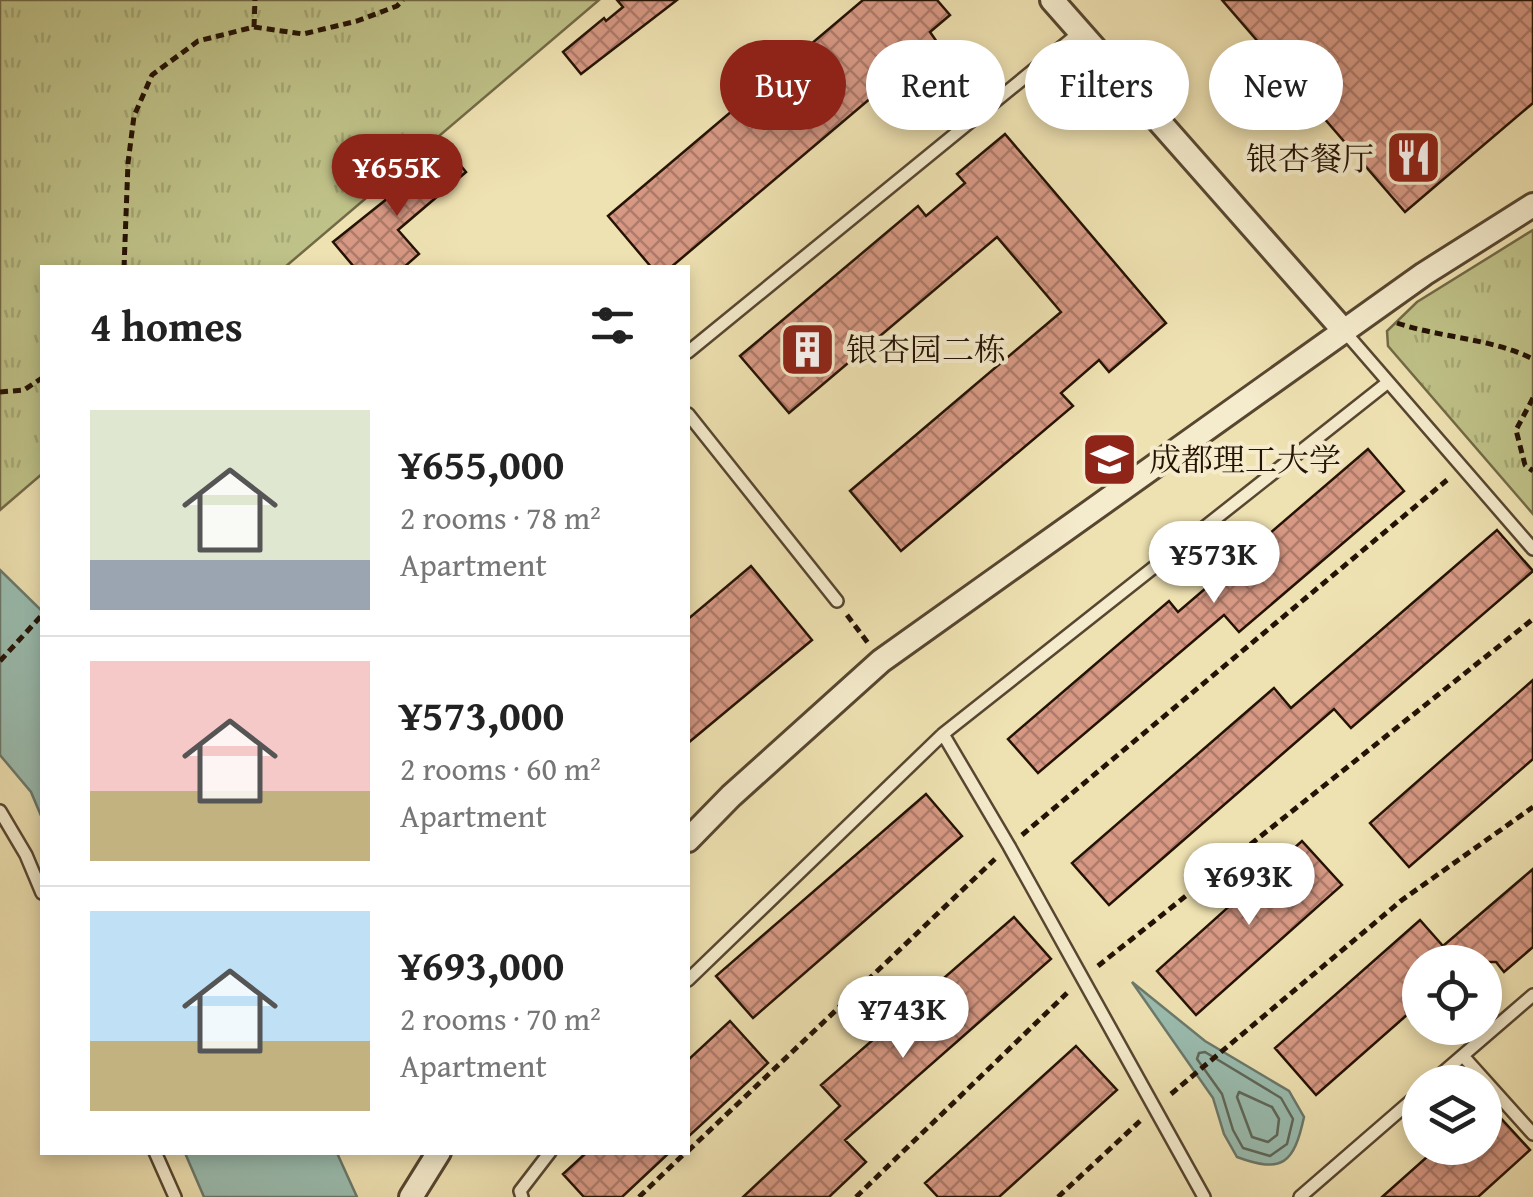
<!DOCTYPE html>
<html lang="en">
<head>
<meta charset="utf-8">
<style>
	:root { --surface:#fff; --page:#f2f2f2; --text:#222; --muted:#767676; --line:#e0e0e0; --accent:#8f2418 }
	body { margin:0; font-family:"Gentium Book Plus","Noto Serif SC",serif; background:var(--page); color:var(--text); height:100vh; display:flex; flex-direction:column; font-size:38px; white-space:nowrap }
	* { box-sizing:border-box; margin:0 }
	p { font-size:32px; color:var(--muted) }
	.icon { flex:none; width:55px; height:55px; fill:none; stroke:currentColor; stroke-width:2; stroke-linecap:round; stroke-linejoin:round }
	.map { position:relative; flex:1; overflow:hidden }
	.sheet { position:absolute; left:40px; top:265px; width:650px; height:890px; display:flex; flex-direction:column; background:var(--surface); border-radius:0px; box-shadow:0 5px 15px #0003 }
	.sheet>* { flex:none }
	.top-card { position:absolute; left:720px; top:40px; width:662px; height:90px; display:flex; gap:20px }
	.tools { position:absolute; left:1402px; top:945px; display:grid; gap:20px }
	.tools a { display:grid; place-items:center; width:100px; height:100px; border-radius:50%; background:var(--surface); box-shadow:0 5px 15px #0003; font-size:50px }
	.price { position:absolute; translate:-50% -85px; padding:0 22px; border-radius:35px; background:#fff; color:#222; font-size:32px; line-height:65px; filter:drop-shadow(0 2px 5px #0008) }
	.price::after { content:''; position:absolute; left:50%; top:60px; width:30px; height:22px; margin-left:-15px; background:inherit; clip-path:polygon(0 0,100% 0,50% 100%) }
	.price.on { background:var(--accent); color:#fff }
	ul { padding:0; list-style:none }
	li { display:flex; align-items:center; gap:30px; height:250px; padding:0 50px }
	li+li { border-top:2px solid var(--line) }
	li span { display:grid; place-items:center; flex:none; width:280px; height:200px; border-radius:0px; color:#555 }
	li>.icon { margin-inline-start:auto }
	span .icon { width:120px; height:120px; fill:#fffc; stroke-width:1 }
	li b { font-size:42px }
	h2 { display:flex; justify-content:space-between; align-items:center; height:120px; padding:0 50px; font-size:42px }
	.chip { padding:0 35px; border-radius:45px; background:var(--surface); box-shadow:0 5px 15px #0003; font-size:35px; line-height:90px }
	.chip.on { background:var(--accent); color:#fff }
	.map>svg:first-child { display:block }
	.park { fill:url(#park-tufts); stroke:#726a46; stroke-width:2.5 }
	.water { fill:#9abdb0; stroke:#6b796b; stroke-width:2.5 }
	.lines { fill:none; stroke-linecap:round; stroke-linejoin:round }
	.shore { stroke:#5f685a; stroke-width:2.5 }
	.building { fill:url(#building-cross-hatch); stroke:#241204; stroke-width:2.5 }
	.service-casing { stroke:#574630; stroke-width:16 }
	.minor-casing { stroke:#574630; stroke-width:28 }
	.path { stroke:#241204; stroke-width:5; stroke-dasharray:8 5; stroke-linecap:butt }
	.service { stroke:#f5eccd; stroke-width:11 }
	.minor { stroke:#f5eccd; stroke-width:22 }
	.labels { text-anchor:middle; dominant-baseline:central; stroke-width:8; stroke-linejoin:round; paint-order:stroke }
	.poi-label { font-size:32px; fill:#241204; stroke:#f5eccd; text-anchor:start }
</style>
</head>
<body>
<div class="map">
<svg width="1533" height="1197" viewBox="0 0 1533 1197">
	<defs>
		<pattern id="park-tufts" width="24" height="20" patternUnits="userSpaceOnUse" patternTransform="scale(2.5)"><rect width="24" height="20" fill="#bfc288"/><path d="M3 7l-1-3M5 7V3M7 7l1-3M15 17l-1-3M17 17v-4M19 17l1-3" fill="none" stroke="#a4a674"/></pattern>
		<pattern id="building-cross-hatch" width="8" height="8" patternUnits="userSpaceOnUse" patternTransform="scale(2.5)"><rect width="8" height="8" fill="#d79984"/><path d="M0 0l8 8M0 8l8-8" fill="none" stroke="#ae7b6a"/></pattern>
	</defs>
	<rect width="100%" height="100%" fill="#efe2b2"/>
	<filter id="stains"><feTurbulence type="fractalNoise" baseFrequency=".002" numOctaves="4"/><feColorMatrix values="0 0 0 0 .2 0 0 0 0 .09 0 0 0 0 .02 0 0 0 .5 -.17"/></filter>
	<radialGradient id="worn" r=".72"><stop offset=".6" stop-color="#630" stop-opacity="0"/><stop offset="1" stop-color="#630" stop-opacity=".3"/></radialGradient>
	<path class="park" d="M0,0H599L285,267L42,268V474L0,510Z
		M1533,230V514L1388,346L1387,331L1417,302Z"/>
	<path class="water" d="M0,570L42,611V818L31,792L0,755Z
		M1132,982L1205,1041L1289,1091L1304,1117C1294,1163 1283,1174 1237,1157L1224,1134L1213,1098Z
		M185,1153H337L357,1197H204Z"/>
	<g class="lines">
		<path class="shore" d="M1205,1052L1281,1098L1293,1119L1287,1144L1270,1156L1243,1148L1233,1130L1222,1094L1197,1059L1199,1053Z
			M1239,1092L1272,1107L1279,1119L1277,1135L1268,1142L1252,1137L1237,1097Z"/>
	</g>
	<path class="building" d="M617,0H677L581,74L563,52L604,18L606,21L623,7Z
		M863,0H937L950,15L930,32L937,42L670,268H652L608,216Z
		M1222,0H1533V103L1405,212Z
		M1005,134L1166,323L1109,372L1099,360L1061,393L1073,406L901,551L850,491L1061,312L997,237L789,413L740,356L918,206L926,216L965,183L957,174Z
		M448,150L466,172L398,230L419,254L403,268H355L333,242Z
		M1368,449L1404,491L1239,632L1224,615L1038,773L1008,739L1169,601L1178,612Z
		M1497,530L1533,571L1351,728L1334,709L1109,905L1072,863L1274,688L1291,708Z
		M751,566L812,640L688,743V619Z
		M1533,680V759L1409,867L1370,823Z
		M926,794L962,836L753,1018L716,976Z
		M1302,841L1342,885L1196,1015L1157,971Z
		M1533,869V947L1504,972L1496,962H1420V999L1406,1012L1408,1014L1316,1095L1275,1048L1420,920L1443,946Z
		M1014,917L1051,959L845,1140L866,1162L829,1197H743L840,1106L821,1085Z
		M730,1021L768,1063L688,1137V1060Z
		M1076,1046L1117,1090L999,1197H938L925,1183Z
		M1485,1101L1530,1150L1478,1197H1382L1437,1148H1485Z
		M587,1152H670L622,1197H584L563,1174Z"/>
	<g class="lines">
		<defs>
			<path id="service" d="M1345,332L1533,549
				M688,352L1079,33
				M688,414L837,601
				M943,734L1009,846L1204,1197
				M0,811L26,855L42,893
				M688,980L943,734L1387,383
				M1463,1056L1533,1134
				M1432,1082L1533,995
				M155,1152L175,1197
				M522,1197L520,1191L550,1152
				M1300,1197L1420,1093"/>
			<path id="minor" d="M1052,0L1345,332
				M688,840L731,796L881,661L1424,274L1533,205
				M411,1197L439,1152"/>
		</defs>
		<use href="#service" class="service-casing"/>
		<use href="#minor" class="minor-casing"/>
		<path class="path" d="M254,27L255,0
			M124,268L128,163L134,116L152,75L198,41L254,27L303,34L357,21L397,6L403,0
			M1397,323C1441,338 1491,338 1533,359
			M0,392L24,390L42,378
			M1533,398L1516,430L1525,465L1533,471
			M847,615L868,643
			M0,661L42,615
			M1022,835L1447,480
			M1098,966L1533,619
			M1171,1094L1402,900L1533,807
			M688,1151L995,859
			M639,1197L686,1152
			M856,1197L1067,993
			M1058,1197L1140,1121"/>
		<use href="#service" class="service"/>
		<use href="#minor" class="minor"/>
	</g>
	<defs>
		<symbol id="restaurant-square" viewBox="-11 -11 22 22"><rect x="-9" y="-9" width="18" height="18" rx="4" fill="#8f2418" stroke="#f5eccd"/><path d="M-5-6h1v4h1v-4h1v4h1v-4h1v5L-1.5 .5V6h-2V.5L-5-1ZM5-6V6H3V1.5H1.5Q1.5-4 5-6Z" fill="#fff"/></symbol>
		<symbol id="building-square" viewBox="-11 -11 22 22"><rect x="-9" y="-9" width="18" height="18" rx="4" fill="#8f2418" stroke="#f5eccd"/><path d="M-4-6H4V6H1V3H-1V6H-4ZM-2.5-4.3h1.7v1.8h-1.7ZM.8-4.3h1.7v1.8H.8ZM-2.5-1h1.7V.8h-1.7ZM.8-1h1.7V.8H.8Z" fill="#fff"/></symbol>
		<symbol id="university-square" viewBox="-11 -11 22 22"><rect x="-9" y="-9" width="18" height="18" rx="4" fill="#8f2418" stroke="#f5eccd"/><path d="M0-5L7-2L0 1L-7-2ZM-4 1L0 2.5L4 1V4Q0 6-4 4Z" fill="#fff"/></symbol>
	</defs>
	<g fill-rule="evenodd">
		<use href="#restaurant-square" x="1382" y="126" width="63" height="63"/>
		<use href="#building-square" x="776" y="318" width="63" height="63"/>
		<use href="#university-square" x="1078" y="428" width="63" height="63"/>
	</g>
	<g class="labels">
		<g class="poi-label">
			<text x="1374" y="158" text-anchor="end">银杏餐厅</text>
			<text x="846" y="349">银杏园二栋</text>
			<text x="1149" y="459">成都理工大学</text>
		</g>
	</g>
	<rect width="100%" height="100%" filter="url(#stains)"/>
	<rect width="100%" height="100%" fill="url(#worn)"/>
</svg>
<div class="tools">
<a><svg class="icon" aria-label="locate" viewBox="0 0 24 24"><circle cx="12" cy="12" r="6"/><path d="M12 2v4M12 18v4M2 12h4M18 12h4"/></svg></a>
<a><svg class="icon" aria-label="layers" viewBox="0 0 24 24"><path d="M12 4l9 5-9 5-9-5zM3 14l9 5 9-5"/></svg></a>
</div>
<b class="price on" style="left:397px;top:219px">¥655K</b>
<b class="price" style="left:1214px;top:606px">¥573K</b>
<b class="price" style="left:1249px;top:928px">¥693K</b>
<b class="price" style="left:903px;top:1061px">¥743K</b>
<div class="top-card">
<a class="chip on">Buy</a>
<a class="chip">Rent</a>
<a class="chip">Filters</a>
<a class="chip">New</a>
</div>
<section class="sheet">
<h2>4 homes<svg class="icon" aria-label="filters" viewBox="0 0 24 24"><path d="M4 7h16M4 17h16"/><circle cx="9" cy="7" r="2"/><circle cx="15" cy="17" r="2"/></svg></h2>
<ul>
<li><span style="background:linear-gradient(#dfe7d0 75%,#9aa5b1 0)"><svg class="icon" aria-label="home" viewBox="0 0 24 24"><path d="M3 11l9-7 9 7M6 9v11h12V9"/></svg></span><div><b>¥655,000</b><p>2 rooms · 78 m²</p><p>Apartment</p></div></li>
<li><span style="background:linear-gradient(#f6c9c9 65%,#c2b280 0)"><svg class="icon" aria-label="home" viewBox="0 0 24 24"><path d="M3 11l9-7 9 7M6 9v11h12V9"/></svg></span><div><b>¥573,000</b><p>2 rooms · 60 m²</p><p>Apartment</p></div></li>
<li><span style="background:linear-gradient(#bfe0f5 65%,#c2b280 0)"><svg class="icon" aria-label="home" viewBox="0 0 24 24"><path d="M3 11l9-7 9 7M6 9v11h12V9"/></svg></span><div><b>¥693,000</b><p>2 rooms · 70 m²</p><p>Apartment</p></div></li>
</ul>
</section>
</div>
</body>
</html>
